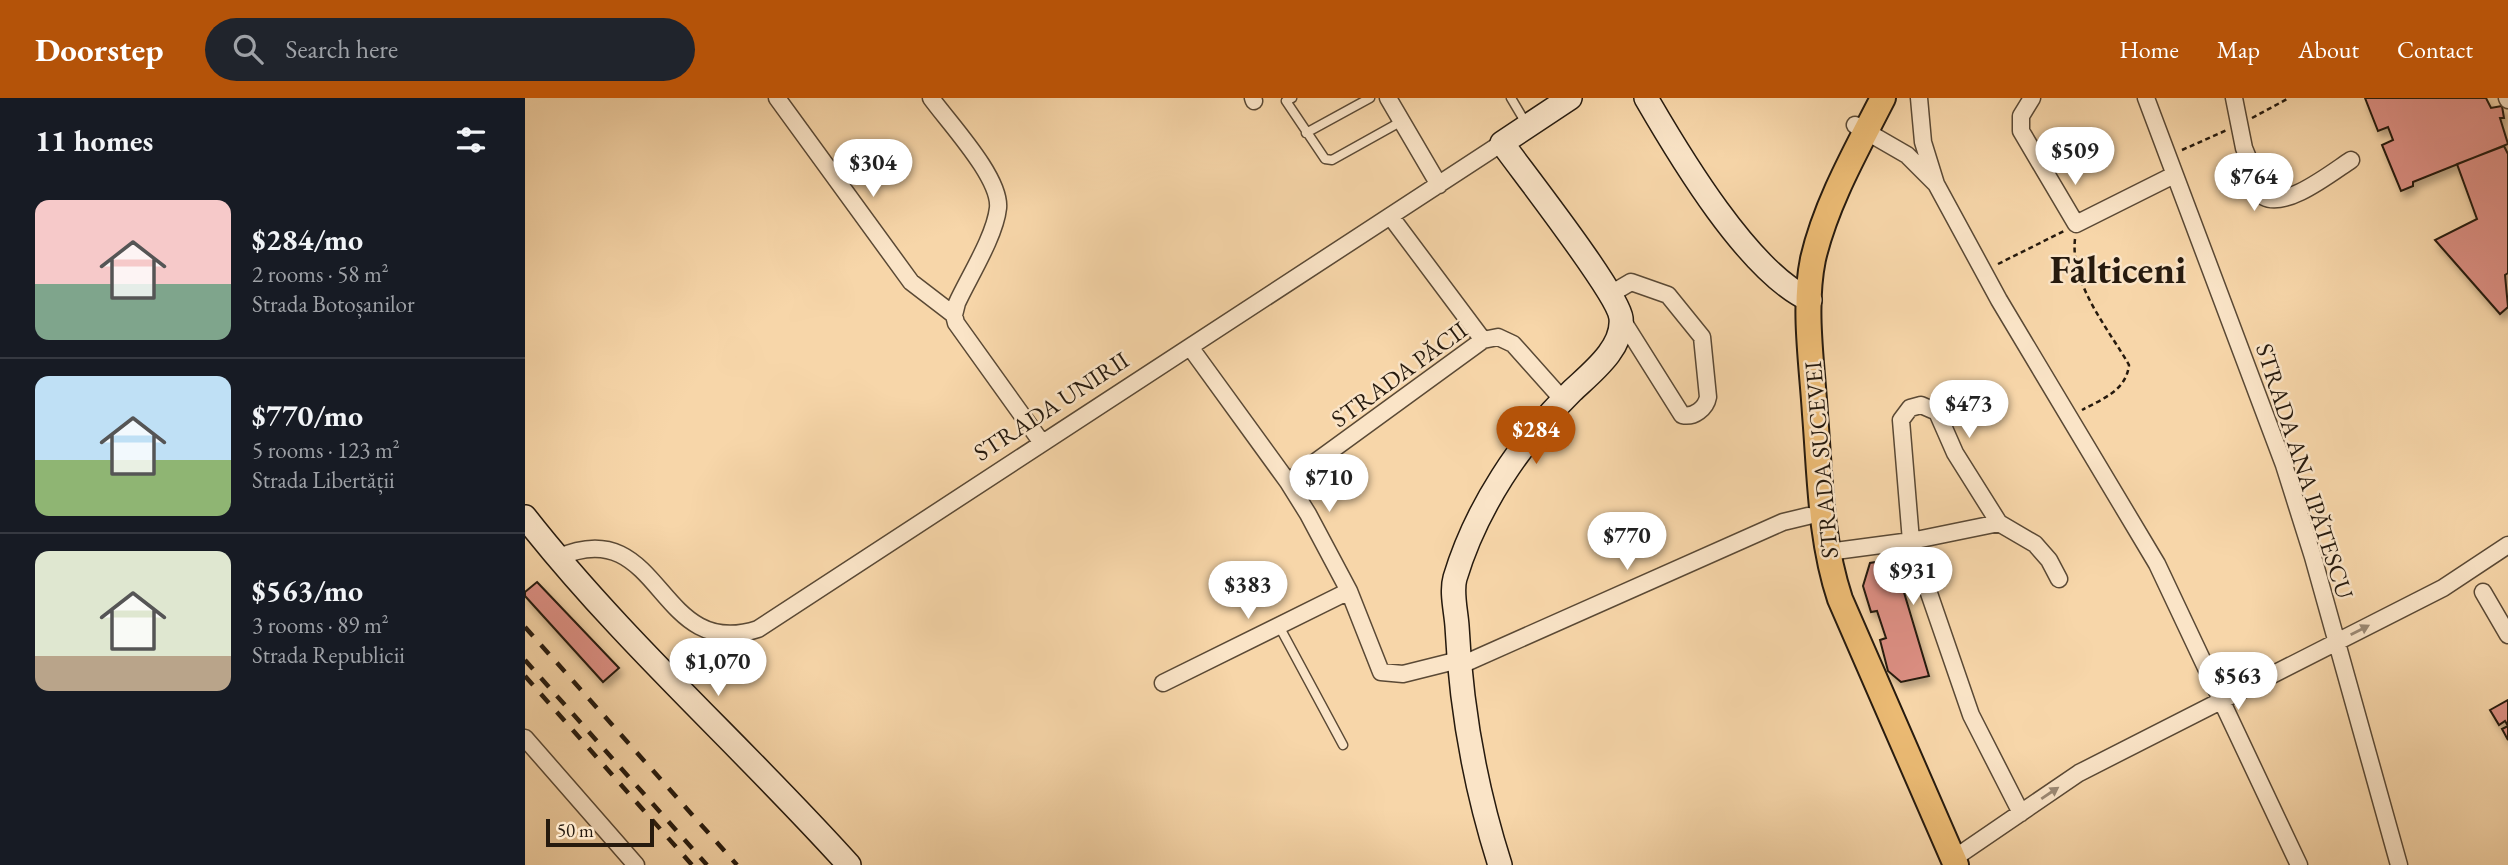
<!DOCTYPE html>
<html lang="en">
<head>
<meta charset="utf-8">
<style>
	:root { --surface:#171b24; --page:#20242c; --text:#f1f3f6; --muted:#9ea1a6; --line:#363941; --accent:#b45309 }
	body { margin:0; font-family:"EB Garamond",serif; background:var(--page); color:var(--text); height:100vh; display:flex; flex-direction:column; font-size:26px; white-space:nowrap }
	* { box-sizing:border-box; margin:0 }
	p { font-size:23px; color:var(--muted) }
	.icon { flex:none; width:38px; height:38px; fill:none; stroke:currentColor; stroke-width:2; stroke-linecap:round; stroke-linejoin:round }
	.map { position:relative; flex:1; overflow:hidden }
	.panel { display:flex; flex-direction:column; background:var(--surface); width:525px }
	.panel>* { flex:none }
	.scale { position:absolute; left:21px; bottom:18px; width:108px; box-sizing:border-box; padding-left:7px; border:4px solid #261a0e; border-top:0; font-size:19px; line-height:24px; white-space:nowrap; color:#261a0e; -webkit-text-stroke:5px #fae4c7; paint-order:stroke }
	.price { position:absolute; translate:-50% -60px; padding:0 16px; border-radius:24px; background:#fff; color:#222; font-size:23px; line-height:46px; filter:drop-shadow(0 2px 4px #0008) }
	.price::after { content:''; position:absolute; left:50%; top:42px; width:21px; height:16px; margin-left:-10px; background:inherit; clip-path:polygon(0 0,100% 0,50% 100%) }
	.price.active { background:var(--accent); color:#fff }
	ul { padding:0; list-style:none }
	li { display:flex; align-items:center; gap:21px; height:175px; padding:0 35px }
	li+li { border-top:2px solid var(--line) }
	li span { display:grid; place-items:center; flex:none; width:196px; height:140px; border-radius:14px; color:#555 }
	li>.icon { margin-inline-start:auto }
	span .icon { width:84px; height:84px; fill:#fffc; stroke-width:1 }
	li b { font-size:30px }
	h2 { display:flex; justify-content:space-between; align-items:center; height:84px; padding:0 35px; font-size:30px }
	header { display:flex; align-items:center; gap:42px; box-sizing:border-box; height:98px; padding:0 35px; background:var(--accent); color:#fff }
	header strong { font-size:33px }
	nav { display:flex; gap:38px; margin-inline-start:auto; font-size:24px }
	.search { width:490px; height:63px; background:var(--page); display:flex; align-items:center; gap:18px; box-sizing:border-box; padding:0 24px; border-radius:38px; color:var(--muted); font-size:26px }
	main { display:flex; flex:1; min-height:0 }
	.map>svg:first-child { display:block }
	.building { fill:#db8e82; stroke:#261a0e; stroke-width:2; filter:url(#shadow) }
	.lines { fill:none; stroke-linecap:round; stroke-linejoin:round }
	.lane-casing { stroke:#5a4935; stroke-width:11 }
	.street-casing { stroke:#5a4935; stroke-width:19 }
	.secondary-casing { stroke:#261a0e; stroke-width:26 }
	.primary-casing { stroke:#261a0e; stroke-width:28 }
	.path { stroke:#261a0e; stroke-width:2.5; stroke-dasharray:5 3.5; stroke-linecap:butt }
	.lane { stroke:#fae4c7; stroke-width:8 }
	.street { stroke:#fae4c7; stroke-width:16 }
	.secondary { stroke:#fae4c7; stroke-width:23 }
	.primary { stroke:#ecbb74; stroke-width:24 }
	.rail { stroke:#261a0e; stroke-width:4.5; stroke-dasharray:12 12; stroke-linecap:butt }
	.oneway { fill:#9b8974 }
	.labels { text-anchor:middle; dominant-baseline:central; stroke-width:5; stroke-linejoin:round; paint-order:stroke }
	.street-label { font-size:24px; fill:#261a0e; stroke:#fae4c7 }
	.town-label { font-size:38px; font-weight:bold; fill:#261a0e; stroke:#fae4c7 }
</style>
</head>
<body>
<header>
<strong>Doorstep</strong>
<div class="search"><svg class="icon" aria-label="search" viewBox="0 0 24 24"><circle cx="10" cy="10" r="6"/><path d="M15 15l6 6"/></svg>Search here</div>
<nav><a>Home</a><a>Map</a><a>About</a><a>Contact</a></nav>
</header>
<main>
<section class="panel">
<h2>11 homes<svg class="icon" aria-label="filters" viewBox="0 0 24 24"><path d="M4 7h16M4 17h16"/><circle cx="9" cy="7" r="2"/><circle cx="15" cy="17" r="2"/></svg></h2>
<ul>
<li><span style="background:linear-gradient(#f6c9c9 60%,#7fa58c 0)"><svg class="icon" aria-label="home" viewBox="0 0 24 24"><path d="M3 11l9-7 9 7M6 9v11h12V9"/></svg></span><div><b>$284/mo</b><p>2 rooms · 58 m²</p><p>Strada Botoșanilor</p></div></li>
<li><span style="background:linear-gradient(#bfe0f5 60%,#8fb573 0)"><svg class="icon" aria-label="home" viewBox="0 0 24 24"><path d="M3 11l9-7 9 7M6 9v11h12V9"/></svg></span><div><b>$770/mo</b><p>5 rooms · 123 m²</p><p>Strada Libertății</p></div></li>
<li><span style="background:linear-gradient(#dfe7d0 75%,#b9a48a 0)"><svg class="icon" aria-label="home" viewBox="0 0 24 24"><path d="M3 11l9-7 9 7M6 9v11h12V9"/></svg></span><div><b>$563/mo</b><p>3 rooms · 89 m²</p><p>Strada Republicii</p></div></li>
</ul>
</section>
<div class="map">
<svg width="1983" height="767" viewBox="0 0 1983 767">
	<defs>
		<filter id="shadow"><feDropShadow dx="3.5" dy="6" stdDeviation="3.5" flood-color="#0004"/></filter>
	</defs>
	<rect width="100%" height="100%" fill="#f7d6a9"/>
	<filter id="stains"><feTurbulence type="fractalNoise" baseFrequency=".00286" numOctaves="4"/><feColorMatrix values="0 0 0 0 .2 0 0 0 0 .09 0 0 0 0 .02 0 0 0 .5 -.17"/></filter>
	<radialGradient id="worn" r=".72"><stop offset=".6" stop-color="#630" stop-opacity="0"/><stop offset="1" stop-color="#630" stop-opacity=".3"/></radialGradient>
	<path class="building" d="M1840,0H1961L1966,10L1977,8L1979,20H1975L1983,46L1888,84V88L1876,93L1857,47L1868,42L1863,29L1853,33Z
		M1979,48L1983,56V175L1980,177L1983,209L1975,216L1910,142L1952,121L1932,66Z
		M1369,461L1404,578L1376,584L1363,573L1355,542L1361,540L1352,513L1346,514L1338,488L1345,465Z
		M12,484L94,570L78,584L0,498V494Z
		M1983,602V642L1977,631L1983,628L1980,623L1974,627L1965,612Z"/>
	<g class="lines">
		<defs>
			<path id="lane" d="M767,0L761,3L800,61L807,62L877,23
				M986,0L1002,27
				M781,35L845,0
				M754,528L818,647"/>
			<path id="street" d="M252,0L386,184L429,217
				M406,0C424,25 476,80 473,110C470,138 444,179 432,205L429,217L431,225L517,345
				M728,0L729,3
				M863,0L914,87
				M1394,0L1398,44L1411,86L1474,202L1632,466L1774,767
				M1507,0L1496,18V33L1551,126L1649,77
				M1621,0L1759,367L1788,459L1874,767
				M1709,0L1719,50L1739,99C1761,111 1806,75 1826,62
				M1982,0L1983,2
				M1330,27L1382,57L1410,85
				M866,119L958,242
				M1084,197L1106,184L1143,197L1177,239L1183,299C1181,310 1169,320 1157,317L1096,220
				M665,249L763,384L783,416L824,493L856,574L878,576L934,562
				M763,384L958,242L973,239L988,246L1038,302
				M1303,454L1386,443L1474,425
				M32,460C138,412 130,565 233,531L977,45
				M1958,494L1983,537
				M934,568L1258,424L1283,418
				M638,585L824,493
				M0,640L111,767
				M1496,715L1446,617L1386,443L1376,322L1385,310L1396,307L1412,314L1430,355L1474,425L1510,446L1524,462L1534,481
				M1428,761L1554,675L1918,490L1983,447"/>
			<path id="secondary" d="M1121,0C1154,57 1224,175 1285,202
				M0,419C98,544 218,649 324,767
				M975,767C950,689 936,610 932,528C931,513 926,494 930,480C951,410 995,344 1047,293C1066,275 1099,250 1096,220C1093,195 997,73 977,45L1045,0"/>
			<path id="primary" d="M1358,0C1332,51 1301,105 1288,161C1278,210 1287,266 1290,316C1295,377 1295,441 1315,501L1431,767"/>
		</defs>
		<use href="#lane" class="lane-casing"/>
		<use href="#street" class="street-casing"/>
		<use href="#secondary" class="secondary-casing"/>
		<use href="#primary" class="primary-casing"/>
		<path class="path" d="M1727,20L1764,0
			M1657,52L1702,32
			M1550,141C1545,186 1583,230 1604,267C1601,293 1577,301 1557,312
			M1473,166L1539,133"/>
		<use href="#lane" class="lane"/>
		<use href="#street" class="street"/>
		<use href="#secondary" class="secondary"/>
		<use href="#primary" class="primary"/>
		<path class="rail" d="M0,529L212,767
			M0,562L182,767
			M0,578L167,767"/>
	</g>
	<defs><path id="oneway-solid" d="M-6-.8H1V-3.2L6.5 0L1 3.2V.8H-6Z" transform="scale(1.75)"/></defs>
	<g class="oneway">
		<use href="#oneway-solid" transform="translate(1835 532) rotate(-27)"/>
		<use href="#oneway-solid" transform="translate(1525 695) rotate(-34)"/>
	</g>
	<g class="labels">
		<g class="street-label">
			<text transform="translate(874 276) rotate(-36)">STRADA PĂCII</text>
			<text transform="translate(526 308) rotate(-33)">STRADA UNIRII</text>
			<text transform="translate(1296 362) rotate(-95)">STRADA SUCEVEI</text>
			<text transform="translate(1780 373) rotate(72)">STRADA ANA IPĂTESCU</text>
		</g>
		<g class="town-label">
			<text x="1593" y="171">Fălticeni</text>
		</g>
	</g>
	<rect width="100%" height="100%" filter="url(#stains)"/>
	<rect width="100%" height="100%" fill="url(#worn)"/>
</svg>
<div class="scale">50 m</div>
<b class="price" style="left:1550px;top:89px">$509</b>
<b class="price" style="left:348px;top:101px">$304</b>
<b class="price" style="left:1729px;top:115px">$764</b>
<b class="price" style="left:1444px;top:342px">$473</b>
<b class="price active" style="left:1011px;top:368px">$284</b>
<b class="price" style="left:804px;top:416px">$710</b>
<b class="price" style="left:1102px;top:474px">$770</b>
<b class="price" style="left:1388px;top:509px">$931</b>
<b class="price" style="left:723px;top:523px">$383</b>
<b class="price" style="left:193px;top:600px">$1,070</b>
<b class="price" style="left:1713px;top:614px">$563</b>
</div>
</main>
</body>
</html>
